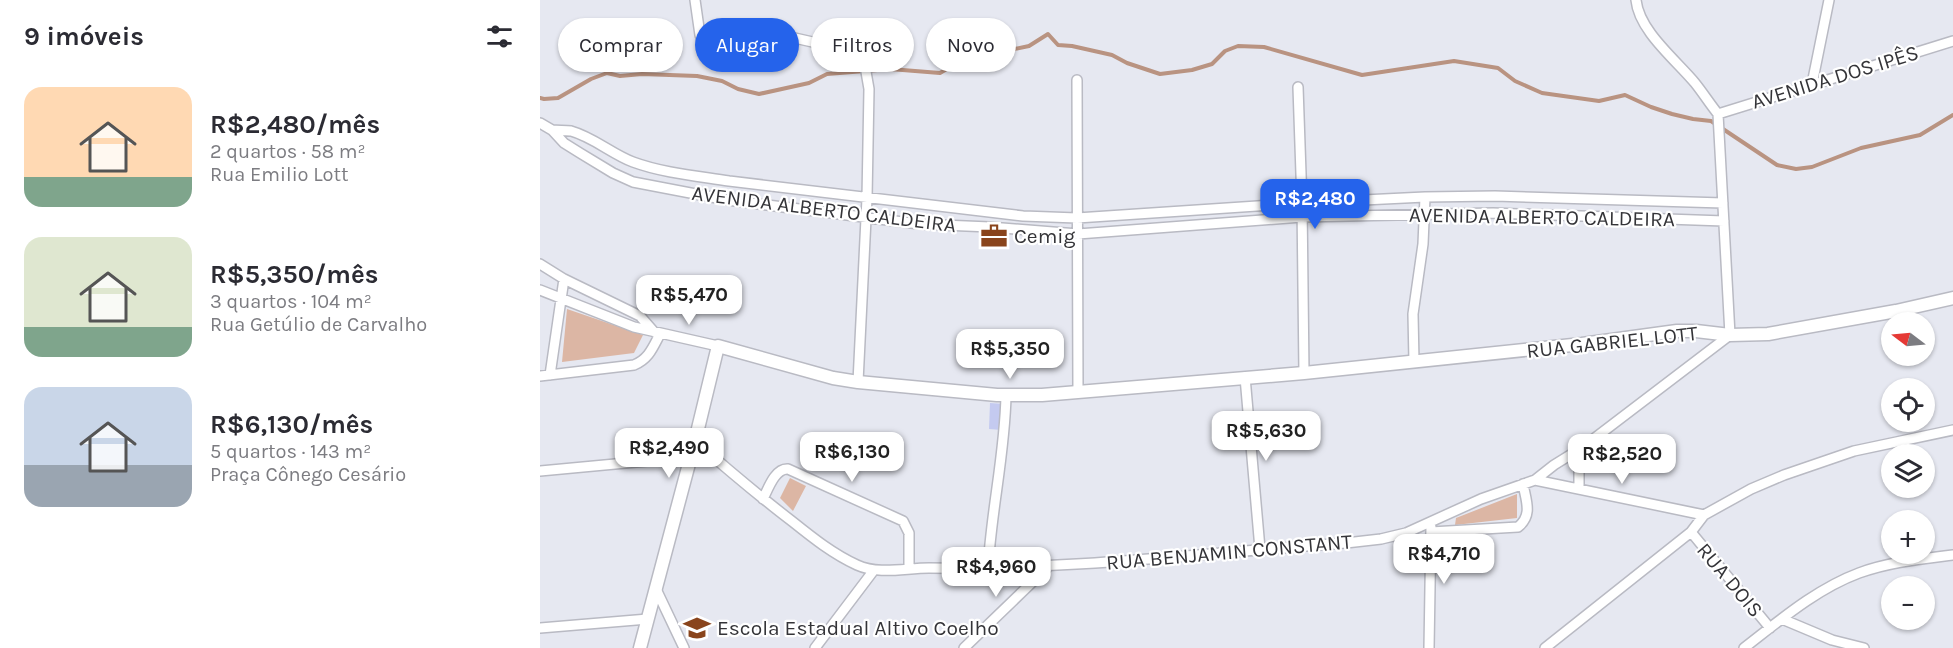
<!DOCTYPE html>
<html lang="pt">
<head>
<meta charset="utf-8">
<style>
	:root { --surface:#fff; --page:#f2f2f3; --text:#2b2b33; --muted:#7c7c81; --accent:#2563eb }
	body { margin:0; font-family:Karla,sans-serif; background:var(--page); color:var(--text); height:100vh; display:flex; flex-direction:column; font-size:22px; white-space:nowrap }
	* { box-sizing:border-box; margin:0 }
	p { font-size:20px; color:var(--muted) }
	.icon { flex:none; width:33px; height:33px; fill:none; stroke:currentColor; stroke-width:2; stroke-linecap:round; stroke-linejoin:round }
	.map { position:relative; flex:1; overflow:hidden }
	.sheet { display:flex; flex-direction:column; background:var(--surface); width:540px }
	.sheet>* { flex:none }
	.top-card { position:absolute; left:18px; top:18px; width:570px; height:54px; display:flex; gap:12px }
	.needle { width:39px; rotate:286deg }
	.fabs { position:absolute; left:1341px; top:312px; display:grid; gap:12px }
	.fabs a { display:grid; place-items:center; width:54px; height:54px; border-radius:50%; background:var(--surface); box-shadow:0 2px 4px #0004; font-size:30px }
	.price { position:absolute; translate:-50% -51px; padding:0 14px; border-radius:12px; background:#fff; color:#222; font-size:20px; line-height:39px; filter:drop-shadow(0 2px 3px #0008) }
	.price::after { content:''; position:absolute; left:50%; top:36px; width:18px; height:14px; margin-left:-9px; background:inherit; clip-path:polygon(0 0,100% 0,50% 100%) }
	.price.on { background:var(--accent); color:#fff }
	ul { padding:0; list-style:none }
	li { display:flex; align-items:center; gap:18px; height:150px; padding:0 24px }
	li span { display:grid; place-items:center; flex:none; width:168px; height:120px; border-radius:18px; color:#555 }
	li>.icon { margin-inline-start:auto }
	span .icon { width:72px; height:72px; fill:#fffc; stroke-width:1 }
	li b { font-size:26px }
	h2 { display:flex; justify-content:space-between; align-items:center; height:72px; padding:0 24px; font-size:26px }
	.pill { padding:0 21px; border-radius:27px; background:var(--surface); box-shadow:0 2px 4px #0004; font-size:21px; line-height:54px }
	.pill.on { background:var(--accent); color:#fff }
	main { display:flex; flex:1; min-height:0 }
	.map>svg:first-child { display:block }
	.green { fill:#dcb6a4 }
	.lines { fill:none; stroke-linecap:round; stroke-linejoin:round }
	.stream { stroke:#b99381; stroke-width:4 }
	.building { fill:#c4caf0 }
	.minor-casing { stroke:#b9bac3; stroke-width:12 }
	.tertiary-casing { stroke:#b9bac3; stroke-width:15 }
	.minor { stroke:#fff; stroke-width:9 }
	.tertiary { stroke:#fff; stroke-width:12 }
	.labels { text-anchor:middle; dominant-baseline:central; stroke-width:4.5; stroke-linejoin:round; paint-order:stroke }
	.street-label { font-size:21px; fill:#343438; stroke:#fff }
	.poi-label { font-size:21px; fill:#343438; stroke:#fff; text-anchor:start }
</style>
</head>
<body>
<main>
<section class="sheet">
<h2>9 imóveis<svg class="icon" aria-label="filters" viewBox="0 0 24 24"><path d="M4 7h16M4 17h16"/><circle cx="9" cy="7" r="2"/><circle cx="15" cy="17" r="2"/></svg></h2>
<ul>
<li><span style="background:linear-gradient(#ffd9b3 75%,#7fa58c 0)"><svg class="icon" aria-label="home" viewBox="0 0 24 24"><path d="M3 11l9-7 9 7M6 9v11h12V9"/></svg></span><div><b>R$2,480/mês</b><p>2 quartos · 58 m²</p><p>Rua Emilio Lott</p></div></li>
<li><span style="background:linear-gradient(#dfe7d0 75%,#7fa58c 0)"><svg class="icon" aria-label="home" viewBox="0 0 24 24"><path d="M3 11l9-7 9 7M6 9v11h12V9"/></svg></span><div><b>R$5,350/mês</b><p>3 quartos · 104 m²</p><p>Rua Getúlio de Carvalho</p></div></li>
<li><span style="background:linear-gradient(#c9d6e8 65%,#9aa5b1 0)"><svg class="icon" aria-label="home" viewBox="0 0 24 24"><path d="M3 11l9-7 9 7M6 9v11h12V9"/></svg></span><div><b>R$6,130/mês</b><p>5 quartos · 143 m²</p><p>Praça Cônego Cesário</p></div></li>
</ul>
</section>
<div class="map">
<svg width="1413" height="648" viewBox="0 0 1413 648">
	<rect width="100%" height="100%" fill="#e6e8f1"/>
	<path class="green" d="M27,309L103,335L94,353L22,362Z
		M250,478L266,486L253,511L240,498Z
		M977,494V518L915,525L916,518Z"/>
	<g class="lines">
		<path class="stream" d="M0,98L4,99L18,98L51,79L67,73L80,76L102,74L157,76L182,81L198,89L219,94L269,83L287,74L350,69L400,73L422,60L489,46L508,34L518,45L532,46L572,55L587,63L620,74L652,70L672,64L685,51L698,46L724,47L822,75L914,61L958,68L975,81L1002,93L1059,101L1085,95L1111,107L1132,114L1153,119L1171,121L1237,165L1256,169L1272,167L1321,148L1380,135L1413,115"/>
	</g>
	<path class="building" d="M450,403L464,404L462,430L449,429Z"/>
	<g class="lines">
		<defs>
			<path id="minor" d="M155,0L160,35L165,42L174,44L237,34L308,50L319,57L325,66L329,89L327,198L318,382
				M1096,0C1099,31 1136,60 1155,83C1163,93 1170,104 1178,114
				M537,80L538,392
				M1272,84L1289,0
				M758,87L762,203L764,373
				M1178,114L1413,41
				M0,123L12,130L24,143L40,153L73,173L93,182L187,200L379,224L450,227L538,234L762,217L953,213L1184,221
				M12,130C18,131 25,130 31,131C53,137 72,154 93,162C123,173 157,176 189,181L483,216L537,218L762,203L885,197L955,196L1183,203
				M0,264L24,279L100,316L114,332
				M0,290L94,327L178,346
				M874,362L873,314L883,244L885,197
				M10,375L24,279
				M0,376L94,365C109,359 113,347 120,334
				M705,377L720,549
				M155,441C187,469 219,496 253,522C273,538 293,554 317,565C339,575 365,568 389,568C528,570 667,553 806,543L841,539L866,533L941,499L995,480L1014,465L1043,447L1190,335L1178,114
				M0,471L150,457
				M995,480L1164,515
				M1039,489V471L1043,447
				M223,499C228,489 235,468 248,469L363,521L369,533V568
				M891,532L978,527C993,515 986,501 983,484
				M1151,532L1230,628
				M448,569C451,511 465,454 466,395
				M116,589L144,648
				M1242,619L1292,640L1324,648
				M0,628L108,619
				M275,648L334,570
				M424,648L508,567
				M889,648L891,527
				M1005,648L1151,532L1164,515L1211,489L1244,475L1314,451L1413,430
				M1204,648C1239,621 1276,589 1319,573C1349,562 1381,559 1413,555"/>
			<path id="tertiary" d="M100,648L155,441L178,346L293,378L318,382L457,395H502L764,373L1042,344L1137,331H1156L1190,335L1228,334L1356,311L1413,298"/>
		</defs>
		<use href="#minor" class="minor-casing"/>
		<use href="#tertiary" class="tertiary-casing"/>
		<use href="#minor" class="minor"/>
		<use href="#tertiary" class="tertiary"/>
	</g>
	<defs>
		<symbol id="office-bare" viewBox="-9 -9 18 18"><path d="M-6-3h4V-5.5h4V-3h4V5H-6ZM-1-4.5V-3h2v-1.5ZM-6 0V1H6V0Z" fill="#89441c" stroke="#fff" stroke-width="2.5" paint-order="stroke"/></symbol>
		<symbol id="school-bare" viewBox="-9 -9 18 18"><path d="M0-5L7-2L0 1L-7-2ZM-4 1L0 2.5L4 1V4Q0 6-4 4Z" fill="#89441c" stroke="#fff" stroke-width="2.5" paint-order="stroke"/></symbol>
	</defs>
	<g fill-rule="evenodd">
		<use href="#office-bare" x="435" y="217" width="38" height="38"/>
		<use href="#school-bare" x="138" y="609" width="38" height="38"/>
	</g>
	<g class="labels">
		<g class="street-label">
			<text transform="translate(1295 77) rotate(-17)">AVENIDA DOS IPÊS</text>
			<text transform="translate(284 209) rotate(7)">AVENIDA ALBERTO CALDEIRA</text>
			<text transform="translate(1002 217) rotate(1)">AVENIDA ALBERTO CALDEIRA</text>
			<text transform="translate(1072 342) rotate(-6)">RUA GABRIEL LOTT</text>
			<text transform="translate(689 552) rotate(-5)">RUA BENJAMIN CONSTANT</text>
			<text transform="translate(1190 580) rotate(50)">RUA DOIS</text>
		</g>
		<g class="poi-label">
			<text x="474" y="236">Cemig</text>
			<text x="177" y="628">Escola Estadual Altivo Coelho</text>
		</g>
	</g>
</svg>
<div class="fabs">
<a><svg class="needle" viewBox="-14 -14 28 28"><path d="M0-13l5 13h-10z" fill="#e53935"/><path d="M0 13l5-13h-10z" fill="#7c7c81"/></svg></a>
<a><svg class="icon" aria-label="locate" viewBox="0 0 24 24"><circle cx="12" cy="12" r="6"/><path d="M12 2v4M12 18v4M2 12h4M18 12h4"/></svg></a>
<a><svg class="icon" aria-label="layers" viewBox="0 0 24 24"><path d="M12 4l9 5-9 5-9-5zM3 14l9 5 9-5"/></svg></a>
<a>+</a>
<a>−</a>
</div>
<b class="price on" style="left:775px;top:230px">R$2,480</b>
<b class="price" style="left:149px;top:326px">R$5,470</b>
<b class="price" style="left:470px;top:380px">R$5,350</b>
<b class="price" style="left:726px;top:462px">R$5,630</b>
<b class="price" style="left:129px;top:479px">R$2,490</b>
<b class="price" style="left:312px;top:483px">R$6,130</b>
<b class="price" style="left:1082px;top:485px">R$2,520</b>
<b class="price" style="left:904px;top:585px">R$4,710</b>
<b class="price" style="left:456px;top:598px">R$4,960</b>
<div class="top-card">
<a class="pill">Comprar</a>
<a class="pill on">Alugar</a>
<a class="pill">Filtros</a>
<a class="pill">Novo</a>
</div>
</div>
</main>
</body>
</html>
